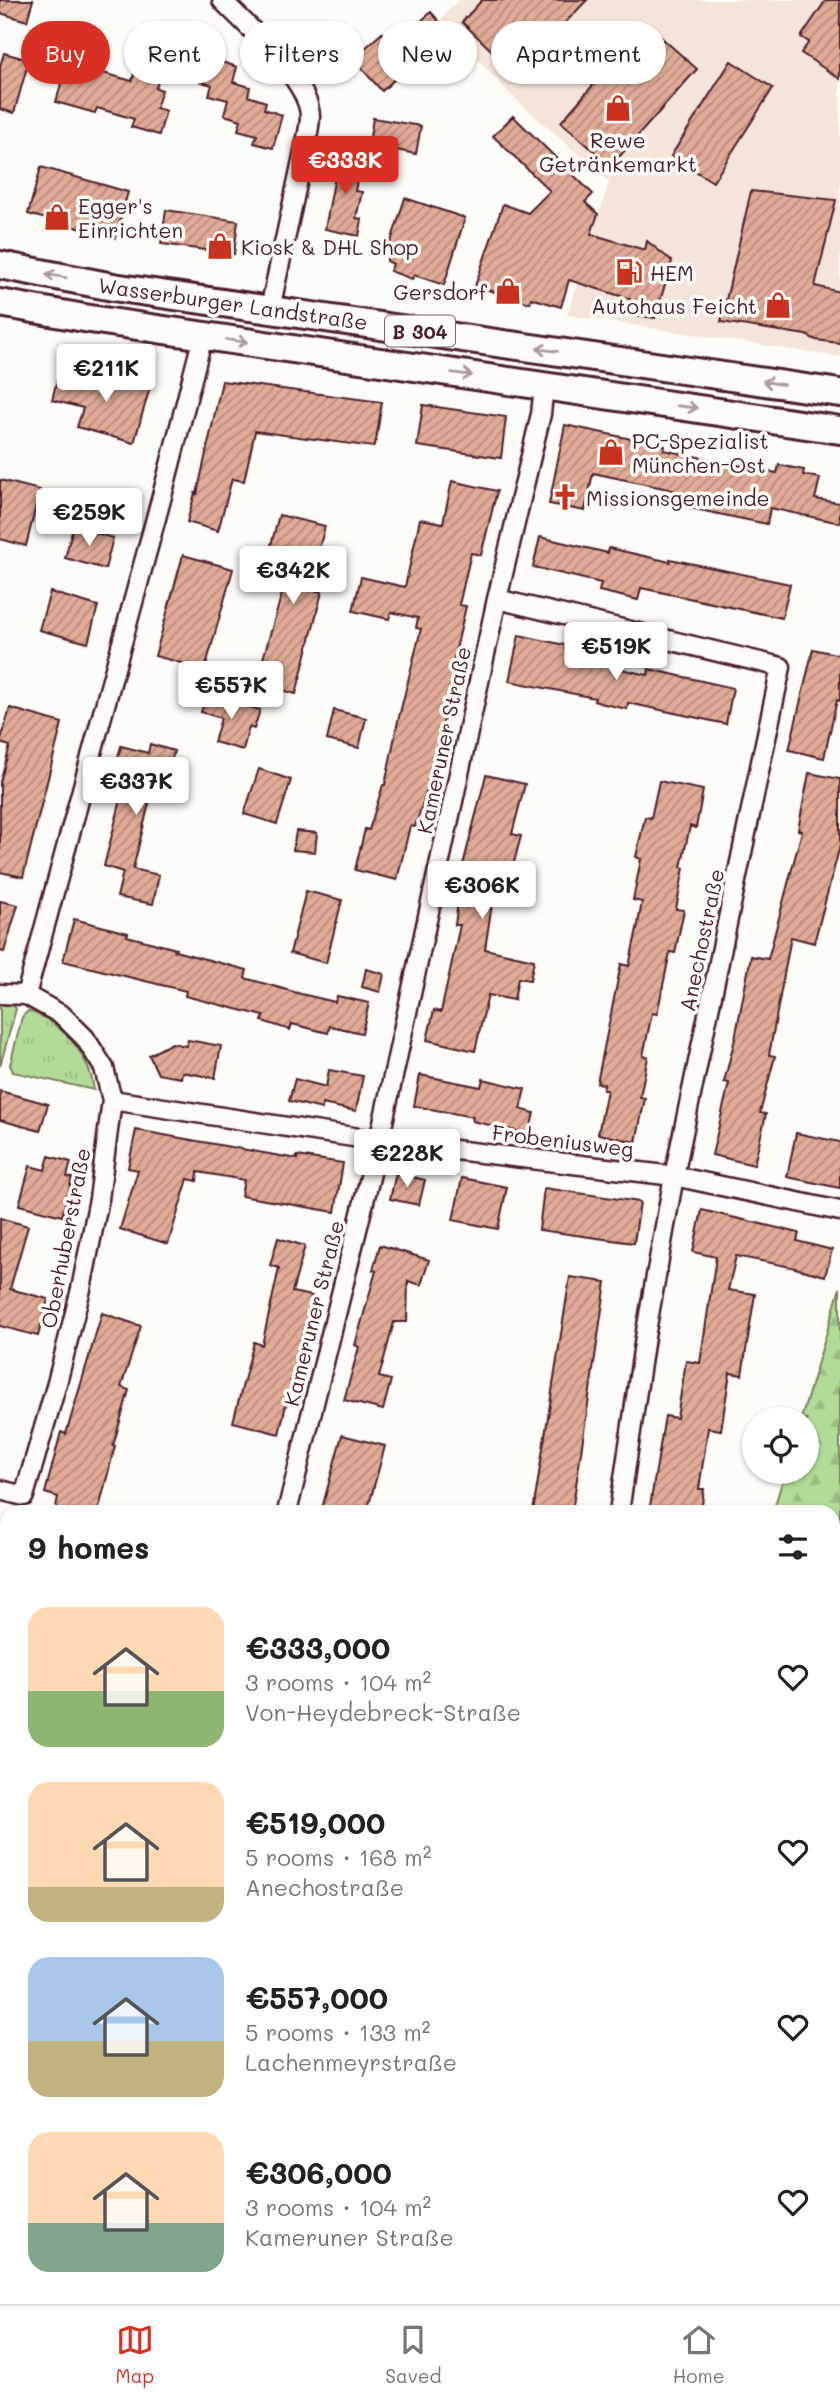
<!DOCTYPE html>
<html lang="en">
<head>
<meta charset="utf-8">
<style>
	:root { --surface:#fff; --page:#f2f2f2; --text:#222; --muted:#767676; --line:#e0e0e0; --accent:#d93025 }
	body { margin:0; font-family:Mali,sans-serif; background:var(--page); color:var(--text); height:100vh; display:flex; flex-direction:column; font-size:26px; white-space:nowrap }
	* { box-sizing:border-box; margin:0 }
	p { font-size:23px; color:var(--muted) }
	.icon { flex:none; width:38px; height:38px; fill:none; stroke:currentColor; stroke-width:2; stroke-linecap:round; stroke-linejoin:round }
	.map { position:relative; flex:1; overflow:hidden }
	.side { position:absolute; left:0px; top:1505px; width:840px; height:800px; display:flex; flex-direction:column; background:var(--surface); border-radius:21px 21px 0 0; box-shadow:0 2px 5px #0004 }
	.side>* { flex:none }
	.banner { position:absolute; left:21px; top:21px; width:798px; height:63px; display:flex; gap:14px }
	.fabs { position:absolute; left:742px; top:1407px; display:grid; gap:14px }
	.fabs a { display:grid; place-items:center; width:77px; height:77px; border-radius:50%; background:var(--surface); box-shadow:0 2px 5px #0004; font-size:35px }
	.price { position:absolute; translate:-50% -60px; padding:0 16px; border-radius:7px; background:#fff; color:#222; font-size:23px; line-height:46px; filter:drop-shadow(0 2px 4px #0008) }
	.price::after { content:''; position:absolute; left:50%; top:42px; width:21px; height:16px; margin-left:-10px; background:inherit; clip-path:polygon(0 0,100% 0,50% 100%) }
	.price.current { background:var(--accent); color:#fff }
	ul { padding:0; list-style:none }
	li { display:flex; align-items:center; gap:21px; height:175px; padding:0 28px }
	li span { display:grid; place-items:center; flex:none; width:196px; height:140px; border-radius:21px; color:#555 }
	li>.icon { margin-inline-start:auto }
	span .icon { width:84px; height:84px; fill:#fffc; stroke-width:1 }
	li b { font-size:30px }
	h2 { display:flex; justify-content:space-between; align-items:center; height:84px; padding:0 28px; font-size:30px }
	.pill { padding:0 24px; border-radius:32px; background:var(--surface); box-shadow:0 2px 5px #0004; font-size:24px; line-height:63px }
	.pill.current { background:var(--accent); color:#fff }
	.dock { display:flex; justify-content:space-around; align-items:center; height:98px; border-top:2px solid var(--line); background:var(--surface); font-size:19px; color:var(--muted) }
	.dock a { display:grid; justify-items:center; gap:4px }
	.dock .current { color:var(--accent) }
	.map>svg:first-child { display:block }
	.built { fill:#f5e4da }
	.grass { fill:url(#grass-tufts); stroke:#7e7d61; stroke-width:2 }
	.forest { fill:url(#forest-firs); stroke:#7e7d61; stroke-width:2 }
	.park { fill:url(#park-dots); stroke:#7e7d61; stroke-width:2 }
	.pitch { fill:#b1db97; stroke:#7e7d61; stroke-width:2 }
	.building { fill:url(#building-hatch); stroke:#4a1f2b; stroke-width:2 }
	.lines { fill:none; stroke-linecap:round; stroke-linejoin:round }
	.minor-casing { stroke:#4a1f2b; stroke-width:23 }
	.primary-casing { stroke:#4a1f2b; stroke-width:32 }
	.minor { stroke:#fdfcf7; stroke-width:18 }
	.primary { stroke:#fdfcf7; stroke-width:26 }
	.oneway { stroke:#ac999b }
	.labels { text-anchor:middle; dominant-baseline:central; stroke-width:7; stroke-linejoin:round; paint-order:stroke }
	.shield { fill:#fdfcf7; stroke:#806168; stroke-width:2 }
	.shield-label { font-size:19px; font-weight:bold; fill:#4a1f2b }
	.poi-label { font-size:21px; fill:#4a1f2b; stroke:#fdfcf7; text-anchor:start }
	.street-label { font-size:21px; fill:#4a1f2b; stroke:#fdfcf7 }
</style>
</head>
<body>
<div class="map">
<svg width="840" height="2304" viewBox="0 0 840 2304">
	<defs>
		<pattern id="grass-tufts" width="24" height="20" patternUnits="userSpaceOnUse" patternTransform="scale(1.75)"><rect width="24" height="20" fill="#b1db97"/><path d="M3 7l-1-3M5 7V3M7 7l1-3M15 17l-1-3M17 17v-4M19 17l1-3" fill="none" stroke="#9abc82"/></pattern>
		<pattern id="forest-firs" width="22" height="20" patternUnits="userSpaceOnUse" patternTransform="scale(1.75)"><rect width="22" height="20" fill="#b1db97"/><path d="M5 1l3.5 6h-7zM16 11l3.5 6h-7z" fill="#9abc82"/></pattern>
		<pattern id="park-dots" width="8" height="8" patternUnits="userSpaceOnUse" patternTransform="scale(1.75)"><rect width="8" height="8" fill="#b1db97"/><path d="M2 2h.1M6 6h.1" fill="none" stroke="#9abc82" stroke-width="1.8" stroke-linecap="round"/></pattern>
		<pattern id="building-hatch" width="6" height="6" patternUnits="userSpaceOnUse" patternTransform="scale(1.75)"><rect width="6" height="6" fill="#e1ab97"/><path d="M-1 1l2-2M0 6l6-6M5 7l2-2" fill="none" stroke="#b88b7b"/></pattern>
	</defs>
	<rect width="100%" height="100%" fill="#fdfcf7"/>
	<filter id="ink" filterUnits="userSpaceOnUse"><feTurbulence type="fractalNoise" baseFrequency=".0143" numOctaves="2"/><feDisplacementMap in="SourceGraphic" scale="14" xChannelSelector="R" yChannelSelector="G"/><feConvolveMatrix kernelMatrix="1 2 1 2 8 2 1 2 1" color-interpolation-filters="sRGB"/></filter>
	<g filter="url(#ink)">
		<path class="built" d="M459,0H840V357L567,315L609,182L510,94L441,19Z"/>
		<path class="grass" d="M0,1004L14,1006L16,1009L0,1066Z
			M28,1011C61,1020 90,1056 94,1090L13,1072L10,1065L22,1017Z"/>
		<path class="forest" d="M840,1288V1989L833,1995V1512H773L785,1472H807V1419H801Z"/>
		<path class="park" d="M840,1990V2304H695L696,2298H833V1995Z"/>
		<path class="pitch" d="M833,2095H840V2208H833Z"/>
		<path class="building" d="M0,0H33L27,21L0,13Z
			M482,0H587L516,74L462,22Z
			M826,0H840V79L801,53L809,42L801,37Z
			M431,12L452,36L426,60L421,55L382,91L353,59L382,33L394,46Z
			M646,24L697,69L611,166L561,122Z
			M329,27L356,54L335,74L309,46Z
			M146,33L171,40L156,88L162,90L156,108L166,111L159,135L131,127L134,119L97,108L95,113L56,102L67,63L132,81Z
			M203,47L222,52L219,61L237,67L233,82L250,87L248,96L266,102L264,109L282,115L273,148L254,143L257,135L238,130L241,120L224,115L228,100L209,95L212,85L194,80Z
			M4,53L29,60L14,113L0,109V66Z
			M731,61L773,88L713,182L671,156Z
			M513,116L593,194L585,202L598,214L591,234L645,250L647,241L672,261L655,318L626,314L630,299L569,280L561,307L531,298L530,303L475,286L503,204L528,213L550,191L493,136Z
			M373,118L421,126L416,154L396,150L394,161L367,157Z
			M331,153L361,159L355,191L362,192L356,218L362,219L359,236L325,229L336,171L328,170Z
			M41,167L128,192L115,238L28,214Z
			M751,191L836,200L815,286L840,292V343L816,340L806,335L721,322Z
			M405,198L465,218L444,285L414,275L412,279L390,271L393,264L387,261V254Z
			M166,210L238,221L234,254L161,244Z
			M93,371L150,387L134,443L77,427L83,408L52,400L58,376L89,385Z
			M222,381L382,402L376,441L373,447L255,431L244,481L232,479L218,531L187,522L195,493L197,494Z
			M423,405L506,417L501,458L417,446Z
			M565,425L665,446L664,450L777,473L779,465L804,470L803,475L820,478L815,499L840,503V523L770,508L767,524L680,506L682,492L593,473L585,511L549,504Z
			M0,480L40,490L26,546L0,539Z
			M452,481L497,491L481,555L471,553L459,605L466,606L452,667L459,668L449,708L446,707L434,768L415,827L410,826L397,880L355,870L365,829L369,830L383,785H385L398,721L421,629L416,628L418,618L391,612L389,619L353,611L361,577L405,587L420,519L443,523Z
			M279,515L325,526L309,589L322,592L296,694L256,683L293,555L270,549Z
			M73,527L113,538L105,569L65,558Z
			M540,537L608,553L609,548L670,562V559L790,584L782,618L641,588L638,600L599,591L601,583L533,567Z
			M183,555L233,569L205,669L155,656Z
			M50,592L98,606L88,643L39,630Z
			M519,635L565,645V649L618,662L616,668L648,675L649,669L733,688L726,724L628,703L627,709L600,703L594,701L595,698L509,681Z
			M813,649L840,655V701L837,700L824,758L789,750Z
			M207,694L260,710L254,729L249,727L243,750L214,742L221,718L201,712Z
			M10,708L62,723L23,877L0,872V782L10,746L0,743Z
			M334,710L366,718L359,748L327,740Z
			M150,744L174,751L163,794L152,791L133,869L159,875L153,904L117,897L123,872L104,866L125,784L112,780L121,746L148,753Z
			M259,769L291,780L277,824L244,814Z
			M809,773L840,779V846L814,943L791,937L769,1055L775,1056L760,1113L766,1114L754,1165L712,1155L729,1083L724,1082L735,1039L751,956L768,959L802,831L798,830Z
			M486,775L525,784L512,834L521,836L509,881L496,878L485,949L534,960L530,980L518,978L514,1000L488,995L475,1051L427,1040L434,1010L441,1012L460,925H455L462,869Z
			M659,781L703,790L696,828L690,826L681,867L684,868L676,909L684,910L675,953L670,952L657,1014L652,1013L643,1056L648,1057L640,1097L645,1098L636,1142L598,1134L607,1090H603L604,1084L597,1083L621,964L629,966L638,924L642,902L633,900L641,859L636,857L645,817L651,818Z
			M296,831L317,833L315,852L293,850Z
			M306,891L342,900L326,963L290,953Z
			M0,901L18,905L4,952L0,951Z
			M74,919L128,933L127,936L176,949L175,951L247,970L245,978L301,994L335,1002L337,996L369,1003L362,1033L330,1026L328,1033L292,1024L290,1030L262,1021L264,1016L185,996L186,991L63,961Z
			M366,969L384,974L380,992L362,987Z
			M188,1040L221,1046L215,1078L182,1072L181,1078L158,1074L149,1055L172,1043L186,1046Z
			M329,1070L363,1076L356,1111L322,1104V1109L289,1101L295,1079L326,1087Z
			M420,1075L481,1087L483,1079L525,1089L520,1109L534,1113L529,1134L472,1121L473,1117L414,1106Z
			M0,1091L48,1104L40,1131L0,1120Z
			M136,1130L297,1159V1156L343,1163L335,1212L241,1196L244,1180L198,1172L197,1181L188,1179L168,1244L120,1229L138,1170L128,1168Z
			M796,1133L840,1142V1188L787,1177Z
			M49,1156L71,1162L67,1177L72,1178L62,1216L19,1205L30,1166L45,1170Z
			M396,1173L425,1180L419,1205L390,1199Z
			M462,1178L507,1187L498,1229L453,1220Z
			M544,1188L640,1202L634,1243L539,1230Z
			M702,1210L799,1233L797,1241L832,1250L825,1276L791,1267L736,1256L728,1290L755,1294L742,1375L730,1373L721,1430L708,1428L699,1489H704L701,1512H649L665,1416L677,1418L686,1361L700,1363L716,1257L693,1252Z
			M0,1218L28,1226L10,1289L48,1299L38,1336L0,1326Z
			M278,1238L305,1246L292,1292L312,1296L279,1434L233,1422L254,1342L262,1345L279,1268L270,1265Z
			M380,1245L429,1260L421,1285L408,1281L407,1322H394L379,1377L391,1380L383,1410L344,1400L359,1347L355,1345L376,1271L373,1270Z
			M570,1277L606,1282L581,1452L572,1512H533Z
			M102,1313L141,1326L121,1387L129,1390L113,1446H115L98,1512H55L58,1497L45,1493L61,1432L66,1434Z
			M342,1435L385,1446L367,1512H321Z"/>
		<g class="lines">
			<defs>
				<path id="minor" d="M222,0C247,26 309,80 310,116C310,121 309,127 308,133L270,309
					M497,599L781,667L674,1176L645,1337L619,1512
					M0,994L26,995L62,1015L85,1038L104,1068L112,1100L99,1199L81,1289L57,1383L24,1496L0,1490
					M26,995L162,496L203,336
					M112,1100L379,1141L674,1176L840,1211
					M287,1512L379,1141L497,599L541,414L544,386
					M0,1779L7,1784
					M0,1970L7,1965
					M322,2304L331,2298"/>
				<path id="primary" d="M0,265L113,287L840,393
					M0,303L90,319L840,430"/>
			</defs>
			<use href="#minor" class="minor-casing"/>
			<use href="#primary" class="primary-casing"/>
			<use href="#minor" class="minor"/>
			<use href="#primary" class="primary"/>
		</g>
		<defs><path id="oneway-shaft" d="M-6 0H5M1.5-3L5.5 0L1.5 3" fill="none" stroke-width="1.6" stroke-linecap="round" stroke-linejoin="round" transform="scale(1.75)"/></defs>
		<g class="oneway">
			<use href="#oneway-shaft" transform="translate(56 276) rotate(-170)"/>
			<use href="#oneway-shaft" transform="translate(237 341) rotate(8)"/>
			<use href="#oneway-shaft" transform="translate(547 350) rotate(-172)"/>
			<use href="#oneway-shaft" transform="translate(462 374) rotate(8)"/>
			<use href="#oneway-shaft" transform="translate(773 383) rotate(-171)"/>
			<use href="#oneway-shaft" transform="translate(687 407) rotate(8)"/>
		</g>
	</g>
	<defs>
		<symbol id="shop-bare" viewBox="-9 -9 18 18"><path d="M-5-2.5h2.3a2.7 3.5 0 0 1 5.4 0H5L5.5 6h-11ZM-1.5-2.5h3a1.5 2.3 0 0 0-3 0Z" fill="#c8321e" stroke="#fdfcf7" stroke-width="2.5" paint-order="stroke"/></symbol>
		<symbol id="fuel-bare" viewBox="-9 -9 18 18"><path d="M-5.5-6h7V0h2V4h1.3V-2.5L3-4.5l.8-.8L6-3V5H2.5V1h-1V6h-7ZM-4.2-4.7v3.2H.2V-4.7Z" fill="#c8321e" stroke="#fdfcf7" stroke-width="2.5" paint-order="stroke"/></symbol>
		<symbol id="church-bare" viewBox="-9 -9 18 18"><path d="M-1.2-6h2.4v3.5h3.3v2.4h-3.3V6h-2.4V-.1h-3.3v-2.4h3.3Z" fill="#c8321e" stroke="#fdfcf7" stroke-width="2.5" paint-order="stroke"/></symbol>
	</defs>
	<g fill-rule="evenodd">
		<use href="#shop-bare" x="599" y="89" width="38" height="38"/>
		<use href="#shop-bare" x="38" y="198" width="38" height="38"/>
		<use href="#shop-bare" x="201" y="227" width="38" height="38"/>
		<use href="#fuel-bare" x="610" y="253" width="38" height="38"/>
		<use href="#shop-bare" x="489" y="272" width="38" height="38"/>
		<use href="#shop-bare" x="759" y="286" width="38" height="38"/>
		<use href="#shop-bare" x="592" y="433" width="38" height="38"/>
		<use href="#church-bare" x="546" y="478" width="38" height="38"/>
	</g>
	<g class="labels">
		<rect class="shield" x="385" y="315.5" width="70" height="31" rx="5"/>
		<g class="shield-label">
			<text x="420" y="331">B 304</text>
		</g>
		<g class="poi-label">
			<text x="618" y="139" text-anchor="middle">Rewe<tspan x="618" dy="24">Getränkemarkt</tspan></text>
			<text x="78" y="205">Egger's<tspan x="78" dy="24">Einrichten</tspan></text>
			<text x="241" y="246">Kiosk &amp; DHL Shop</text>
			<text x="650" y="272">HEM</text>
			<text x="487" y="291" text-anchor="end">Gersdorf</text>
			<text x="757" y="305" text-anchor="end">Autohaus Feicht</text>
			<text x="632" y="440">PC-Spezialist<tspan x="632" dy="24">München-Ost</tspan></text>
			<text x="586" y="497">Missionsgemeinde</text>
		</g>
		<g class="street-label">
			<text transform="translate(233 303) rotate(8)">Wasserburger Landstraße</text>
			<text transform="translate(443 740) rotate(-78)">Kameruner Straße</text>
			<text transform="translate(701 940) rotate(-78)">Anechostraße</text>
			<text transform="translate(563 1140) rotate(7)">Frobeniusweg</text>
			<text transform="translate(65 1238) rotate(-79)">Oberhuberstraße</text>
			<text transform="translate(313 1313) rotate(-76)">Kameruner Straße</text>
		</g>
	</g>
</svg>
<div class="fabs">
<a><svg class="icon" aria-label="locate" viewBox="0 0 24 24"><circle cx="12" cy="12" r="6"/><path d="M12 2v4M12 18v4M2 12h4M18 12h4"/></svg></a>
</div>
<b class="price current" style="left:345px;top:196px">€333K</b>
<b class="price" style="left:106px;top:404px">€211K</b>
<b class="price" style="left:89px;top:548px">€259K</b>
<b class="price" style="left:293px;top:606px">€342K</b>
<b class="price" style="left:616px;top:682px">€519K</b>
<b class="price" style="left:231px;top:721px">€557K</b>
<b class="price" style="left:136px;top:817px">€337K</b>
<b class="price" style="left:482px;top:921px">€306K</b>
<b class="price" style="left:407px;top:1189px">€228K</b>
<div class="banner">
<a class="pill current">Buy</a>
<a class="pill">Rent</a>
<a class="pill">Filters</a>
<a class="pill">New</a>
<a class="pill">Apartment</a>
</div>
<section class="side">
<h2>9 homes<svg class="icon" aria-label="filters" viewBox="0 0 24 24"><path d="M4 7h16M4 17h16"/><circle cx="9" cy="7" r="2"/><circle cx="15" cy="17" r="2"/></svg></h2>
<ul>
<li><span style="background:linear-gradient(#ffd9b3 60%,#8fb573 0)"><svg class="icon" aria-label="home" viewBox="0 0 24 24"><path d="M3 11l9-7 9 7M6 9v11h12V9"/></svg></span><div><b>€333,000</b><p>3 rooms · 104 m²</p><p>Von-Heydebreck-Straße</p></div><svg class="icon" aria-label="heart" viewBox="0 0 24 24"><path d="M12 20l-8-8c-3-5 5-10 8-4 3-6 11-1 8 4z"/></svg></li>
<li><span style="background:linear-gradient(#ffd9b3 75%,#c2b280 0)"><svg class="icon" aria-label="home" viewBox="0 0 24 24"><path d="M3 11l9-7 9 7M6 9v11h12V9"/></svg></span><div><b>€519,000</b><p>5 rooms · 168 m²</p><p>Anechostraße</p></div><svg class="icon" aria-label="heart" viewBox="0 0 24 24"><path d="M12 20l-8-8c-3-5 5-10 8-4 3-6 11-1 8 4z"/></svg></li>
<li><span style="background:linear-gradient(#a9c7e8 60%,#c2b280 0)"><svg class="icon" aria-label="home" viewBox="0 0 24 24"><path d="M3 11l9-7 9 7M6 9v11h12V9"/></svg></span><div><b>€557,000</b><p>5 rooms · 133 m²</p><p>Lachenmeyrstraße</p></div><svg class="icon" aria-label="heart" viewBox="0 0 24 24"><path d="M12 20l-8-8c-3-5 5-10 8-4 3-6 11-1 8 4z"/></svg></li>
<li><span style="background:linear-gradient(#ffd9b3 65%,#7fa58c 0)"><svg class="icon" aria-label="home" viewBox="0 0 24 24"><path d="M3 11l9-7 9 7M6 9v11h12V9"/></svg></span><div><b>€306,000</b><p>3 rooms · 104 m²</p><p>Kameruner Straße</p></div><svg class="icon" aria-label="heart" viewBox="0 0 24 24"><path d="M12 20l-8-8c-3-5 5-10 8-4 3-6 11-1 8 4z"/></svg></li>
</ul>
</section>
</div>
<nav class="dock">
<a class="current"><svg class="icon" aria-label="map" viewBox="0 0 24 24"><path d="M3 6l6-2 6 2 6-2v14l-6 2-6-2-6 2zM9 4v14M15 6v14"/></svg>Map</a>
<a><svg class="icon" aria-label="saved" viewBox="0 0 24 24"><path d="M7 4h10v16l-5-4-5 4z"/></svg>Saved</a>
<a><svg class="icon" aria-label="home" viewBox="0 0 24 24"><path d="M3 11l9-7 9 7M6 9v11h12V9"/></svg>Home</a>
</nav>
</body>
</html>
